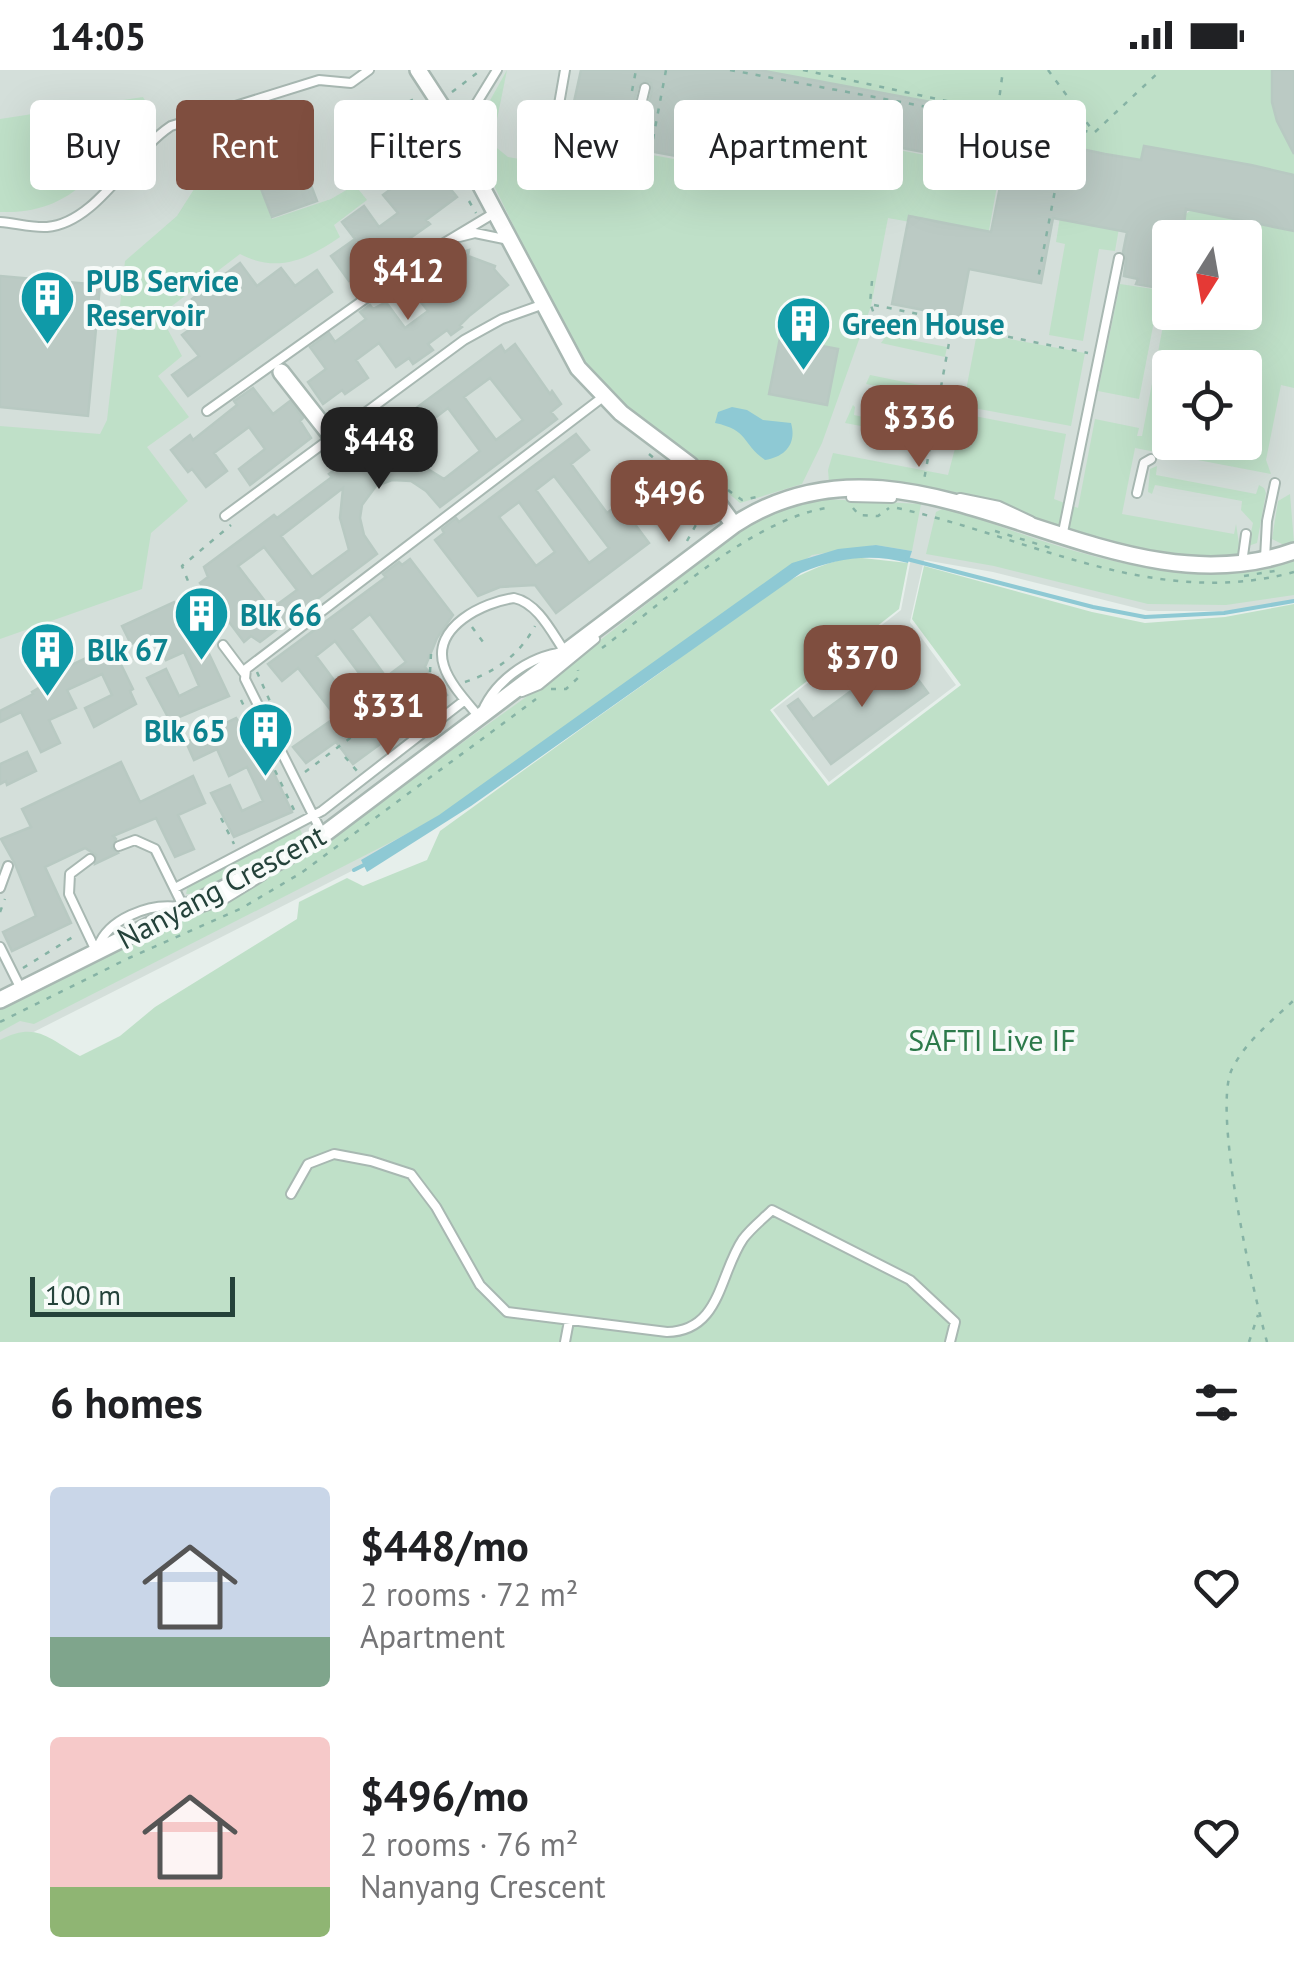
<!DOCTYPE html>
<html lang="en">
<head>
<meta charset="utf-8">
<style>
	:root { --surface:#fff; --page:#f2f2f2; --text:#202124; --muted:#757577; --accent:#7f4e3f }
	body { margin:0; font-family:"PT Sans",sans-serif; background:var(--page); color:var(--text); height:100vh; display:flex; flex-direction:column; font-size:38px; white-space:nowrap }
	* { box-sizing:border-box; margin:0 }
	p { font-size:32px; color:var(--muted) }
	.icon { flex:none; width:55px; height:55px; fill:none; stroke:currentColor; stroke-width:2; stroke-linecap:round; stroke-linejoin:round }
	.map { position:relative; height:1272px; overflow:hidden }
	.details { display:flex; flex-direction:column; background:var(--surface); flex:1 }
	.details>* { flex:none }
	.top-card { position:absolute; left:30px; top:30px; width:1235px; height:90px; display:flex; gap:20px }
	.needle { width:65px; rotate:191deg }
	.tools { position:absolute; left:1152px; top:150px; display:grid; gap:20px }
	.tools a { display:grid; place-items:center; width:110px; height:110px; border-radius:10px; background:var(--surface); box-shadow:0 10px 40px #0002; font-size:50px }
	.scale { position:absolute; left:30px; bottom:25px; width:205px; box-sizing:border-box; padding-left:10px; border:5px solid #24423a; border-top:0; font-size:28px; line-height:35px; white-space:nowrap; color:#24423a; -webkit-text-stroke:8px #f7fbf9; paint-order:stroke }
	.price { position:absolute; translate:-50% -85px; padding:0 22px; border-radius:20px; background:var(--accent); color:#fff; font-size:32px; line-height:65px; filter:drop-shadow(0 2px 5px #0008) }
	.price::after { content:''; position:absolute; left:50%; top:60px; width:30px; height:22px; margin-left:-15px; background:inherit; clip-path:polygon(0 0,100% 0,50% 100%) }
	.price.current { background:#222; color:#fff }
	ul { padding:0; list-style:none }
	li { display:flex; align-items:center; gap:30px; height:250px; padding:0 50px }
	li span { display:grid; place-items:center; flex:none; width:280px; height:200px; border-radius:10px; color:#555 }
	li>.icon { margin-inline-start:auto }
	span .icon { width:120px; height:120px; fill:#fffc; stroke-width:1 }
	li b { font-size:42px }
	h2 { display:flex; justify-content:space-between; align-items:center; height:120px; padding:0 50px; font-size:42px }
	.chip { padding:0 35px; border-radius:10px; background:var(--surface); box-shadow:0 10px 40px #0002; font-size:35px; line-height:90px }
	.chip.current { background:var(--accent); color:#fff }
	.status { display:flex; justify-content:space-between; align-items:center; height:70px; padding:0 50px; background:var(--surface); direction:ltr }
	.status svg { height:28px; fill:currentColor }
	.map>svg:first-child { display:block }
	.built { fill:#d4dfda; fill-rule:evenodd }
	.green { fill:#bfe0c8; fill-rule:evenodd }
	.water { fill:#8ec9d4 }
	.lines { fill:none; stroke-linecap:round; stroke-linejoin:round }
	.stream { stroke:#8ec9d4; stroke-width:4 }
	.building { fill:#bbcac4; stroke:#b8c9c2; stroke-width:2.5; fill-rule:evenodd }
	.service-casing { stroke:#a8b8b2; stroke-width:12 }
	.minor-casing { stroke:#a8b8b2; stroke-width:20 }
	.path { stroke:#86b3a5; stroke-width:2.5; stroke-dasharray:5 8; stroke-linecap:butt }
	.service { stroke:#fff; stroke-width:8 }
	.minor { stroke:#fff; stroke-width:15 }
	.labels { text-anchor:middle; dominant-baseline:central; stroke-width:8; stroke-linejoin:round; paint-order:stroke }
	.culture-label { font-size:30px; font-weight:bold; fill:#0d838f; stroke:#f7fbf9; text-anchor:start }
	.street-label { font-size:30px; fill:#24423a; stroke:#f7fbf9 }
	.park-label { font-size:30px; fill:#2d7a4b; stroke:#f7fbf9 }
</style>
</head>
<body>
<div class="status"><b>14:05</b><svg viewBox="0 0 49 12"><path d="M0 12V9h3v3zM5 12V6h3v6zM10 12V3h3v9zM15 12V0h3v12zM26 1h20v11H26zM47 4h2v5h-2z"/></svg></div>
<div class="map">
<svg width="1294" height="1272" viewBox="0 0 1294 1272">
	<rect width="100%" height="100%" fill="#e6efeb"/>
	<path class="built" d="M0,0H1294V531L1226,541H1148L993,502L924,490L910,552L956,615L829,712L773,640L901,540L911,488L875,482L815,492L401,776L0,979ZM1170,168H1245V242H1170ZM1170,298H1245V372H1170Z"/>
	<path class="green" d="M507,0L492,74L508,87L626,108L645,98L647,84L706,95L716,46L1000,99L988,166L888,148L871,236L822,373L802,414L740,433L601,316L591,303L550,231L470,66Z
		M759,0H1272V33L1277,51L1294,78V105L1144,76L1141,90L1067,77L1069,58Z
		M143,27L152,42C100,89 81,145 0,142V49Z
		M241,69L272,149L331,129L355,115L367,130L334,155L340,167C308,189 278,204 240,184L160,245L182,286L158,306L189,347L147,377L188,431L151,463L142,519L0,569V356L100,364L107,350L125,191L177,146L208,97L232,87Z
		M1191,140L1294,161V318L1281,315L1266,390L1271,404L1135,378L1122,444L1234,464L1236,454L1242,493L1198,495L1024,456L975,425L875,411L829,412L828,400L833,383L948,405L964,344L1066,364L1054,429L1078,438L1095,349L1139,358L1137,366H1142L1170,219V242H1245V168L1180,167L1186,144ZM1170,298H1245V372H1170Z
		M1060,147L1119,158L1115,181L1099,179L1083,271L1049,265L1065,174L1056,172Z
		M1120,214L1160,220L1139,329L1098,321Z
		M892,258L895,267L947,277L945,287L881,273Z
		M977,263L1085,283L1071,356L963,336Z
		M870,305L939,319L938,328L866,314Z
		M853,335L855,337L854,345L932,362L928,376L924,375L925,368L845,353Z
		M1157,396L1156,405L1256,424L1259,415L1264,418L1266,423L1257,473L1248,476L1253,453L1241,440L1242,431L1155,415L1152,424L1148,422L1150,399Z
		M1290,424L1294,473L1286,476L1272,469L1278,431Z
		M804,428L921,434L912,481L876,475L812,485L453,738L397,769L34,954L20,951L0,962V938L154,862L199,845L320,775L544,614L735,465L769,444Z
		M946,437C1053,475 1180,528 1294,489V525L1226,535L1148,534L994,496L926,484L936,442Z
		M853,487L908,493L899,539L770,640L828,716L961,615L912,549L924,496L1092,542L1145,553L1225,547L1294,534V1272H0V970C36,951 48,968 80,986L120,966L155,937L297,849L299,832L347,808L363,816L427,790L440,761C514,707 589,653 664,600C721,558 781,501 853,487Z
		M300,759L303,766L297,772L195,824H186L188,815Z"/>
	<path class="water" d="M732,337L747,340L763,350L791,353C797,374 785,387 765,390C742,374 749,360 715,353L718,342Z
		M876,475L912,481L908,493C871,483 836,488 801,503L471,736L367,802L361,790L439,745L792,493L838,479Z"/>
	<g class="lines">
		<path class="stream" d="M907,489L1093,537L1145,547L1224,543L1294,531
			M354,800L366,794"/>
	</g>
	<path class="building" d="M581,0H759L1070,58L1067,76L1105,84L1141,90L1144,76L1251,95L1294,105V161L1186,139L1182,168H1170V220L1136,214L1138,209L1124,206L1126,189L1123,182L1127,162L1053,148L1041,213L969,199L960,247L892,234L909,146L991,162L1004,97L713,43L704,91L638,79L652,20L651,13L646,11L638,16L623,77L603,74V68L568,59Z
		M1272,0H1294V84L1277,51L1272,32Z
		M421,46L434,71L378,99L367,79L402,61L400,56Z
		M300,86L317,131L272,147L255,103Z
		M428,91L457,127L426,150L430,154L349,211L331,186L355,169L342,152L364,136L379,157L398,143L383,125Z
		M469,180L468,186L495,196L494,199L508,215L469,246L460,255L462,257L451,265L447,260L428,274L433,280L413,294L409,288L396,297L379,273L356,290L368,308L345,324L342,320L323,334L308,312L326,299L310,277L329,263L335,272L366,249L360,242L370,235L373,239L386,232L405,258L428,241L408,216L429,203L445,187Z
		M240,193L257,216L281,198L295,216L317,200L332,222L188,326L172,305L199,286L182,265L207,247L192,229Z
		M0,206L100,215L88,346L0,337Z
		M780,268L838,279L827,335L769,324Z
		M515,274L550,324L552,321L561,334L551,342L557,349L440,437L426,421L411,411L392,410L376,416L362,435L360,448L364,465L377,484L260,572L251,566L244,572L200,513L208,507L204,497L274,445L277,448L332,407L329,404L340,396L342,399L368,380L365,376L501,275L505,282ZM490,308L523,350L496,370L464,327ZM448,338L480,381L444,409L421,395L385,386ZM343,418L340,448L349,480L312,507L281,466ZM264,477L297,520L271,539L238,496Z
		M253,318L273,344L290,331L303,348L300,351L311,368L250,415L239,399L265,379L249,357L214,383L227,401L206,417L192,399L188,402L171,380L190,365L193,370L237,335L234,331Z
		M576,364L589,380L571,394L607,443L649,411L661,427L631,449L649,473L556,543L535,515L500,517L478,526L435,470L444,463L442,459L456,448L459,452ZM554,406L609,478L589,493L536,420ZM519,432L555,482L536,496L499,447Z
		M410,489L453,545L437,568L425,597L447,625L353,694L336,672L306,693L293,677L336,647L298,598L282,611L268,594L386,507L383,504L399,492L402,495ZM370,544L406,592L386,607L351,559ZM335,571L389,643L369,657L316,586Z
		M174,532L188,557L195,554L229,626L170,651L147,608L166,599L179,626L199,616L184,582L166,590L153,563L131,574L122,556Z
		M112,576L133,619L130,621L136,634L94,657L85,638L112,625L102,604L67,620L76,638L49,650L60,673L41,682L21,642L0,652V641L33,624L32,622L42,616L39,610Z
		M900,585L928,623L831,694L788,636L798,629L813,649Z
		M236,648L251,672L258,669L292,742L234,767L211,723L230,715L242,741L263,731L247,697L229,706L217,679L194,690L186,672Z
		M27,682L36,701L7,715L6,711L0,714V694Z
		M121,692L140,732L193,706L205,733L178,745L194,779L175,787L156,748L113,766L116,769L112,778L118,783L95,794L96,785L85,778L45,797L71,853L12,881L3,862L36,846L15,794L1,769L31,757L22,739Z"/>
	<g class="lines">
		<defs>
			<path id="service" d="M565,0L551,80L614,91L628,88L645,18
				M457,65L497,0
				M0,152C15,153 32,158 47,157C97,153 130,83 171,56L319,10L351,13L369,0
				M459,167L475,163L509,170
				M207,341L441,175L496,142
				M1137,423L1144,393L1151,389
				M851,427L892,428
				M960,428L999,436L1031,451
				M225,446L464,270L502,249L544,234
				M1062,467L1119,188
				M1265,488L1267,451L1275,413
				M1242,493L1246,464
				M514,528C538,533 552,563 565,582C528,586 491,613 480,648C468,633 450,615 444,596C431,557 484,532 514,528Z
				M223,575L244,603
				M522,622L539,615L595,569
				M323,765L245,609L246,599L603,327
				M119,776L135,770L155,779L184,838
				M90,789L70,804L69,824L96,881
				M0,818L8,796
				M175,818L322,741L465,630
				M185,843L223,830L262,806
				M0,877L21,919
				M98,877C108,849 149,833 178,837
				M291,1124L308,1094L334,1084L371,1091L411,1104L436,1137L480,1215L507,1242L667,1262C721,1261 719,1204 743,1169C751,1158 763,1149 772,1140L910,1210L955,1252L950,1272
				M565,1272L569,1251"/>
			<path id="minor" d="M418,0L448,46L479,112L578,298L621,343L690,395L734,455
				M281,302L332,367
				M0,930L283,789L323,765L734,455C916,335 1102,550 1294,481"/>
		</defs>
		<use href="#service" class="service-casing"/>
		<use href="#minor" class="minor-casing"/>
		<path class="path" d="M730,0L1066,63L1038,209
			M803,0L1094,63
			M1048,0L1093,61
			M632,21L636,0
			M452,22L481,0
			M397,38L418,27
			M998,38L1003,0
			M1095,62L1161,0
			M653,69L666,0
			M469,131L476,143
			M872,211L870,233L880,260
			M874,235L953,251L924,410
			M964,266L965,258L1088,283
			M649,384L685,414
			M728,420L742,430L757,427
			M853,438L859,445L878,446L889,438
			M897,438C1029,467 1155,540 1294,502
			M995,461L1054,479
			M687,471L697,453V432
			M1244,506L1280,500
			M472,557L486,576
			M212,571L182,496L231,455
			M602,578C664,532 750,451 826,438
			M431,584L430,602L434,604
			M257,602L272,636
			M465,612C496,602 520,584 535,556
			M551,619H566L579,607L578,600
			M241,630L295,742
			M345,687L357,701
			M305,702L434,605
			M221,748L234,774
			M0,842L5,829
			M23,898L76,865
			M0,952L129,888L242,838L301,803L536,629
			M1249,1272L1258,1245
			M1267,1272C1253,1222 1212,1041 1232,999C1246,971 1272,951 1294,930"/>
		<use href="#service" class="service"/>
		<use href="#minor" class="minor"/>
	</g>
	<defs>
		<symbol id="building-pin" viewBox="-11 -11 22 30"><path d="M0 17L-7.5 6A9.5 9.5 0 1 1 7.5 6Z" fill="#0f9aa8" stroke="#f7fbf9"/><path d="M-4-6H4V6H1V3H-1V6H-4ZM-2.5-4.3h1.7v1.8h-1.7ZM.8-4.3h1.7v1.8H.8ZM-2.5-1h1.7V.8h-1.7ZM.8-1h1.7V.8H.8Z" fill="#fff"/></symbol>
	</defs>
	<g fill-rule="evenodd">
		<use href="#building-pin" x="16" y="196" width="63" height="86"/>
		<use href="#building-pin" x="772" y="222" width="63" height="86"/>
		<use href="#building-pin" x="170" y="512" width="63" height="86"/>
		<use href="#building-pin" x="16" y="548" width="63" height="86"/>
		<use href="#building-pin" x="234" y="628" width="63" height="86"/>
	</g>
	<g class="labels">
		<g class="culture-label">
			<text x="86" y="210">PUB Service<tspan x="86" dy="34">Reservoir</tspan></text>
			<text x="842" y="253">Green House</text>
			<text x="240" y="544">Blk 66</text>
			<text x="87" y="579">Blk 67</text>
			<text x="226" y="660" text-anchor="end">Blk 65</text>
		</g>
		<g class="street-label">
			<text transform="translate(221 816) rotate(-28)">Nanyang Crescent</text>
		</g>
		<g class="park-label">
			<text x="992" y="969">SAFTI Live IF</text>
		</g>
	</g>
</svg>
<div class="tools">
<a><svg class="needle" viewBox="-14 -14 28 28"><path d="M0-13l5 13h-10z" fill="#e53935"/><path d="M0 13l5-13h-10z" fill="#757577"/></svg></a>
<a><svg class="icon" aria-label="locate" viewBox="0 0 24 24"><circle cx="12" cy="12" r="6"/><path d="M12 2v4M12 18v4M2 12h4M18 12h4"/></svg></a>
</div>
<div class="scale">100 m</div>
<b class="price" style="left:408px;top:253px">$412</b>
<b class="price" style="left:919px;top:400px">$336</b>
<b class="price current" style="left:379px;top:422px">$448</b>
<b class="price" style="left:669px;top:475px">$496</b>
<b class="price" style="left:862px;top:640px">$370</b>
<b class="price" style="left:388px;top:688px">$331</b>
<div class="top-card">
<a class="chip">Buy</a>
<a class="chip current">Rent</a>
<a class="chip">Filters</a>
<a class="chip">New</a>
<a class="chip">Apartment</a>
<a class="chip">House</a>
</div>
</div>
<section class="details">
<h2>6 homes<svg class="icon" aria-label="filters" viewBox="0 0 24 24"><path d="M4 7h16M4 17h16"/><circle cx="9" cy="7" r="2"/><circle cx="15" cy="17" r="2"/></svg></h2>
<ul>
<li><span style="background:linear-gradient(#c9d6e8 75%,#7fa58c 0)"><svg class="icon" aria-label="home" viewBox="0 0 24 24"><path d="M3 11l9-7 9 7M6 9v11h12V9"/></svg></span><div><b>$448/mo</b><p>2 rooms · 72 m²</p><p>Apartment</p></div><svg class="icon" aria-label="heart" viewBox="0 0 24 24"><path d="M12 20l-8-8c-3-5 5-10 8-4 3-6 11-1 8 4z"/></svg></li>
<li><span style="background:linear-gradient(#f6c9c9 75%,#8fb573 0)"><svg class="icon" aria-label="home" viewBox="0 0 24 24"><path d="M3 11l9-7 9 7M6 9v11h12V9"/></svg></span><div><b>$496/mo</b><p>2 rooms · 76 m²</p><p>Nanyang Crescent</p></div><svg class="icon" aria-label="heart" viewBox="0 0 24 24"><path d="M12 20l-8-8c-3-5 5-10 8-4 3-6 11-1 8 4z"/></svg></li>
</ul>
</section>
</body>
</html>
